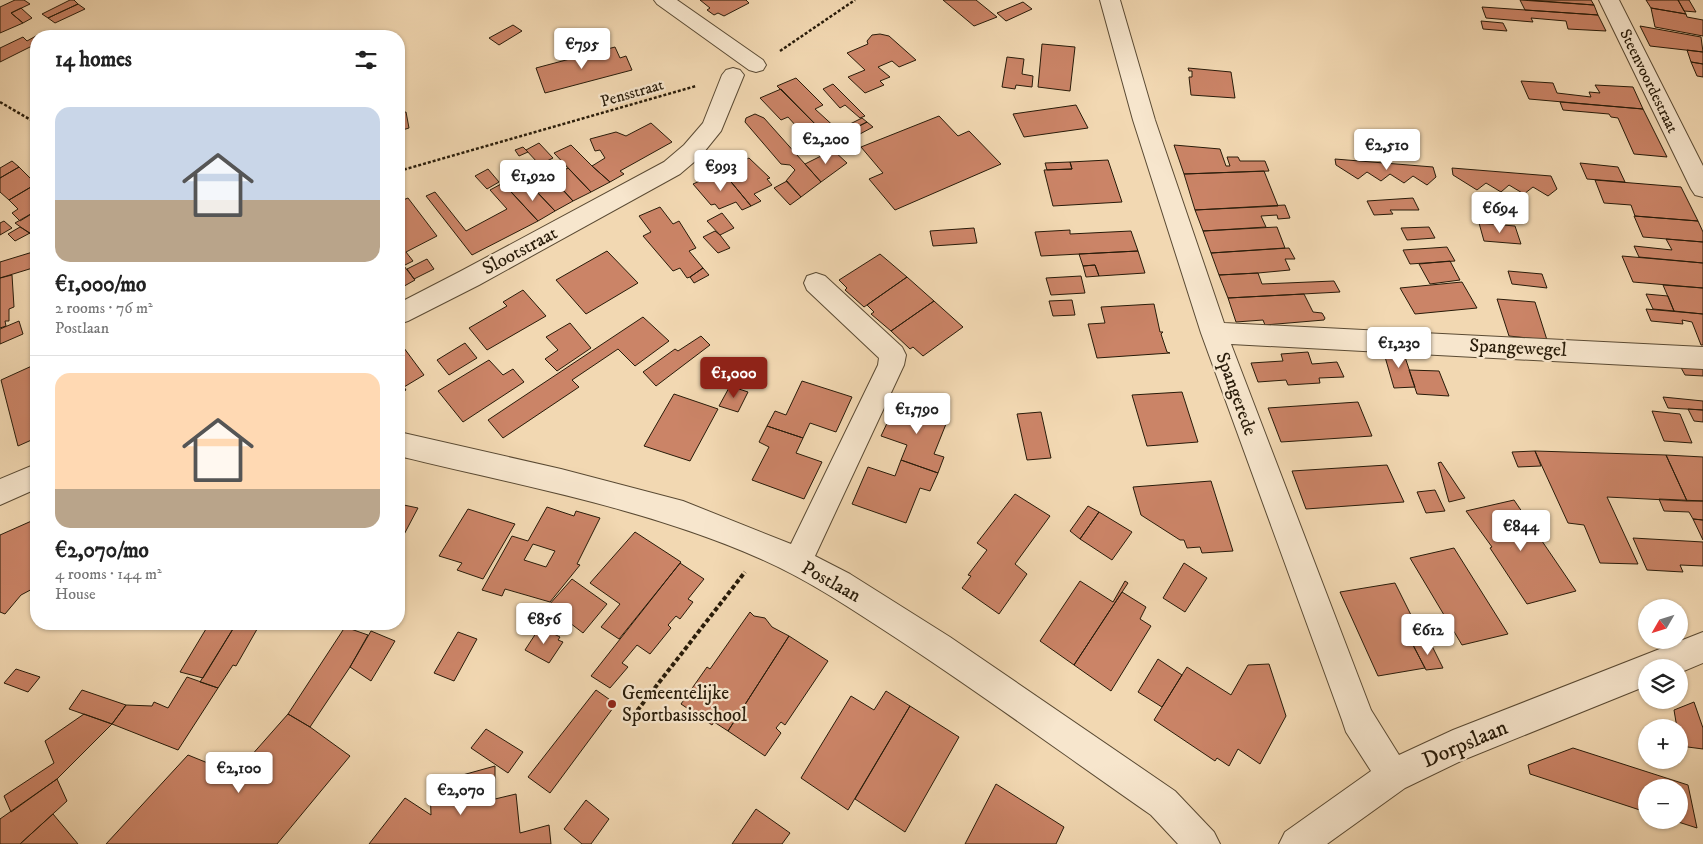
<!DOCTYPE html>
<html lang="en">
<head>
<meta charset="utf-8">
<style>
	:root { --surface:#fff; --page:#f6f6f6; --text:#222; --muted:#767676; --line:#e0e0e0; --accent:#8f2418 }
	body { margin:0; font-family:"IM FELL DW Pica",serif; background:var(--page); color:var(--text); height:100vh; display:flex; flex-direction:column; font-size:19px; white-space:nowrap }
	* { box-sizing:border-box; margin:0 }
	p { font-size:16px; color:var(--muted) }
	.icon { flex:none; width:28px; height:28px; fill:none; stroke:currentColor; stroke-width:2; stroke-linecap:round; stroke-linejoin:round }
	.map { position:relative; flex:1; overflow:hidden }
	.sheet { position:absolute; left:30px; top:30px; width:375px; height:600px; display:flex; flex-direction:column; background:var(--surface); border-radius:20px; box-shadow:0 1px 4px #0004 }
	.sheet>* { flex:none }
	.needle { width:32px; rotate:231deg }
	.fabs { position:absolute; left:1638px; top:599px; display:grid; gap:10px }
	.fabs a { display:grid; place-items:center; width:50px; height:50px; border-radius:50%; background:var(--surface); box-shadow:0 1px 4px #0004; font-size:25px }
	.price { position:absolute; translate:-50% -42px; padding:0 11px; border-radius:5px; background:#fff; color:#222; font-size:16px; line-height:32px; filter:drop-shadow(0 1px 2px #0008) }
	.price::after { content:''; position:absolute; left:50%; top:30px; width:15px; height:11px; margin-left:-8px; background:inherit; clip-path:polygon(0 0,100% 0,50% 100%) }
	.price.active { background:var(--accent); color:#fff }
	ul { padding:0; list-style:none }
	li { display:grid; align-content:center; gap:10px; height:265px; padding:0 25px }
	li+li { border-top:1px solid var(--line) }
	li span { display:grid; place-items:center; height:155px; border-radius:15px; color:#555 }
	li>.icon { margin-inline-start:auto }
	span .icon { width:90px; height:90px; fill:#fffc; stroke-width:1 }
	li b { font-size:21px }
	h2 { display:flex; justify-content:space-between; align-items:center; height:60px; padding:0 25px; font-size:21px }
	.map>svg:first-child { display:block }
	.building { fill:#cb8467; stroke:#281b09; fill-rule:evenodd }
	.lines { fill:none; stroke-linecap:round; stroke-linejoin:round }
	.minor-casing { stroke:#5a4a33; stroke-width:2 }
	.path-far1 { stroke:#281b09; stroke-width:2.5; stroke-dasharray:3 2; stroke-linecap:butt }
	.path { stroke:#281b09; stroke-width:4; stroke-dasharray:4.5 2.5; stroke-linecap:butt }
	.minor { fill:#f7e6cd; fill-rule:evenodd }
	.poi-dot { fill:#8f2418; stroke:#f7e6cd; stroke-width:2 }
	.labels { text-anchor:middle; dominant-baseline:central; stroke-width:4.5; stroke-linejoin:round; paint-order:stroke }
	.far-street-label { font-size:16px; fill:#281b09; stroke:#f7e6cd }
	.street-label { font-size:19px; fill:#281b09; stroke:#f7e6cd }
	.poi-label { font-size:19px; fill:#281b09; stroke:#f7e6cd; text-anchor:start }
	.near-street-label { font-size:22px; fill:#281b09; stroke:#f7e6cd }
</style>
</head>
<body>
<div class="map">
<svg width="1703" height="844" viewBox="0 0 1703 844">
	<rect width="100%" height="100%" fill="#f2d8b2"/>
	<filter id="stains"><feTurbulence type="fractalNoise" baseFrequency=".004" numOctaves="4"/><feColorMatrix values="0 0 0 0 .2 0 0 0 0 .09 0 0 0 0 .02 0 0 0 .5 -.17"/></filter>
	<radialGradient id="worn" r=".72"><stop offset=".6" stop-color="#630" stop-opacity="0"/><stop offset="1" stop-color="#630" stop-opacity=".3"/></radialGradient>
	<path class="building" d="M15,0H24L30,4L11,13L23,23L0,33V7Z
		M70,0H74L78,4L48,18L42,14Z
		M700,0H746L749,3L724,16L718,13L714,15L707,10L710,8Z
		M943,0H976L997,17L974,26Z
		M1520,0L1594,5L1598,15L1525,10Z
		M1529,0H1591L1594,5Z
		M1646,0H1678L1686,14L1651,8Z
		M1678,0H1689L1696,12L1684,11Z
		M1023,2L1032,9L1006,21L997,13Z
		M78,4L85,9L55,23L48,18Z
		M1482,7L1598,15L1606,31L1568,29L1566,21L1531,18L1533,22L1486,18Z
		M21,8L32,18L23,23L11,13Z
		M1651,8L1686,14L1687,17L1703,20V36L1655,27Z
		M1481,21L1503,23L1507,31L1483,29Z
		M513,25L522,31L499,45L489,38Z
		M1640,26L1701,37L1703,52L1650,46Z
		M880,34L889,36L916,60L899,67L892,61L878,67L890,77L880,81L884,85L865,93L848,77L865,70L847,53L868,44L867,41L872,35Z
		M36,36V44L0,62V48L23,37L27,41Z
		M1042,44L1075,47L1070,91L1038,87Z
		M615,47L620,58L626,56L632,70L545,93L536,68Z
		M1687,50L1703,52V64L1691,62Z
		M1007,57L1024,59L1022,74L1033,76L1032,87L1016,85L1015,89L1002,87Z
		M1691,62L1703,64V77L1697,76Z
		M1188,68L1231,72L1235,98L1191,95L1189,77H1192V71H1189Z
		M796,78L823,105L815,109L838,130L862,118L867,122L831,140L777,86Z
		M1521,81L1553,83L1557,93L1591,97L1589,92L1600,93L1595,85L1633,87L1643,109L1529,99Z
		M833,84L865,116L860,118L845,105L840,108L823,89Z
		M781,89L824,133L819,136L815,133L806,137L788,117L781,120L760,98Z
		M1560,102L1643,109L1667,157L1634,154L1618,118L1611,117L1609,114L1563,110Z
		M1076,105L1088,128L1024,137L1013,114Z
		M406,112L409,128L399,131V113Z
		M755,114L764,118L821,182L801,197L786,181L795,170L790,165L781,164L745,122L746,118Z
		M939,116L958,136L969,131L1001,164L895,210L869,179L883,173L861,147Z
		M867,122L873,127L845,142L838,137Z
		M651,123L672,142L620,171L624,174L610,182L592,166L605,158L600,150L595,151L590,139L616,132L626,136Z
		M539,143L553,158L547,161L559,173L568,168L591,192L573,201L526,150Z
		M571,145L592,166L610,182L591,192L554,153Z
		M1174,145L1220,149L1226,166H1230L1227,157H1238L1240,161H1265L1269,171L1184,174Z
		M523,147L528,152L519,156L515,150Z
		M833,150L847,163L821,182L805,164Z
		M749,158L770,178L767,179L772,185L754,194L761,201L751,206L722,171Z
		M1335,159L1433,167L1436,177L1427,185L1413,176L1404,183L1390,174L1381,181L1367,172L1358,179L1336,165Z
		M1108,160L1122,202L1053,206L1044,170L1072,169L1070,162Z
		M12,161L19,167L0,178V168Z
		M1070,162L1072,169L1047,170L1045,163Z
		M1580,163L1618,167L1625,182L1587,179Z
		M19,167L36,184L9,200L0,192V178Z
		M1452,168L1551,176L1557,189L1548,196L1533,187L1524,194L1509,185L1501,192L1486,183L1477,190L1453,175Z
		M488,169L499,182L487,189L475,176Z
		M546,171L573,201L555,211L527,181Z
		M722,171L751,206L742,210L736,202L719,209L715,204L711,205L693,184Z
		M1264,171L1278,206L1195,210L1184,174Z
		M1595,180L1681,187L1698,221L1635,216L1631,205L1604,203Z
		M787,181L801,197L790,205L774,188Z
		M503,183L538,221L472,255L426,196L435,192L466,231L507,209L490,190Z
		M528,183L555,211L538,221L511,192Z
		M36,184V211L20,221L12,213L18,209L9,200Z
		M399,195L403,200L408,198L437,236L406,252L413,261L399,268V236L402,234L399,231Z
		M1413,198L1419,210H1390L1393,214L1374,215L1367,201Z
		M1285,205L1290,218L1278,219L1277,215L1261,216L1266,227L1203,231L1195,210Z
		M660,207L673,224L679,221L696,248L689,251L703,268L690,277L687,278L680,268L673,271L643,236L651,232L639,216Z
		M36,211V232L32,235L15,223Z
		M722,213L734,228L720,235L707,221Z
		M1634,216L1698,221L1703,232V242L1643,237Z
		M4,221L12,228L0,235V223Z
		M1479,223L1515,226L1521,244L1484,241Z
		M20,227L30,233L15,241L8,234Z
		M1277,227L1285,248L1211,253L1203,231Z
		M1429,227L1435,238L1407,240L1401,228Z
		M974,228L977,243L933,246L930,231Z
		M1070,230V234L1131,231L1138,251L1041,256L1035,232Z
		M715,231L720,235L730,248L718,253L703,237Z
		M1666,239L1703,242V263L1639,257L1634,246L1672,250Z
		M1447,247L1455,261L1410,264L1403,250Z
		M1289,248L1295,259H1285L1290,270L1258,273L1219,275L1211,253Z
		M36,251V267L0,278V262Z
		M607,251L638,283L586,314L556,280Z
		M1138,251L1145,273L1099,276L1095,265L1083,266L1079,254Z
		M880,254L907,277L864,307L845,290L847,288L839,280Z
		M1622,256L1703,263V288L1633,282Z
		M427,259L434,269L414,279L407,269Z
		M1450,261L1460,280L1430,284L1419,264Z
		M1095,265L1099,276L1086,277L1083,266Z
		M404,266L415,280L399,289V268Z
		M703,268L709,275L694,283L690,277Z
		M1508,271L1542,274L1547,288L1512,284Z
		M1258,273L1262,284L1334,281L1340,292L1228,298L1219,275Z
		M12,275L14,307L9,309V321H5L6,326L0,328V278Z
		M1081,276L1085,293L1051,295L1046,278Z
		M907,277L934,301L891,331L871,314L874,312L867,305Z
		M1462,282L1477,308L1415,314L1400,288Z
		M1663,285L1703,288V314L1674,311Z
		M523,290L546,316L487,350L469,328L507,306L503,302Z
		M1304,294L1313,312L1322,313L1325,318L1324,320L1265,325L1263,320L1236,322L1228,298Z
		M1646,294L1668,296L1674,311L1653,309Z
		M1497,299L1535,302L1547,340L1509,336Z
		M1072,300L1075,315L1053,316L1049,301Z
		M934,301L963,327L923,356L913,347L910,349L891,331Z
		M1154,304L1160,332H1163L1161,334L1167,352L1170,353L1097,358L1088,324L1105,323L1101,307Z
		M1646,309L1703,314V345H1701L1692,322L1682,320L1683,324L1651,321Z
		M643,317L669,341L635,366L618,349L572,380L579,387L503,438L488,420Z
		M19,321L23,334L0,344V329Z
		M570,323L591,348L557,371L545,359L558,350L546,337Z
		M701,336L710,345L656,386L643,372L675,349L678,351Z
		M465,343L477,358L449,375L437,360Z
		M401,344L424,375L404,387L406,390L399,394V345Z
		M1383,350L1403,351L1415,387L1394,388Z
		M1308,352L1312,364L1337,362L1344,377L1319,378L1320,383L1288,385L1286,380L1258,382L1251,363L1283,361L1281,354Z
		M489,360L503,375L513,369L524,382L463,422L438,391Z
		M1679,364L1703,365V376L1685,375Z
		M34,365L36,372V438L18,446L1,380Z
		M1409,370L1439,371L1449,396L1417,394Z
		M802,381L852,397L836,432L810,423L803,438L767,426L775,411L786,415Z
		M730,386L748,392L738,412L719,406Z
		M1182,392L1198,442L1147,446L1132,395Z
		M674,394L718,409L690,461L644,446Z
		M1663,397L1703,401V410L1668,408Z
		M897,402L948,419L934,454L944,457L938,473L901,460L907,445L881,436Z
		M1358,402L1372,436L1281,442L1268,408Z
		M1688,409L1703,410V422L1694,421Z
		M1652,411L1680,414L1692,443L1664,441Z
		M1041,412L1051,458L1027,460L1017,414Z
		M767,426L803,438L796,453L822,462L804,499L752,480L769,447L759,442Z
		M1535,451L1666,455L1687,501L1607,497L1638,564L1600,563L1584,525L1568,523Z
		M1535,451L1541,466L1518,467L1512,452Z
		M1666,455L1703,457V501H1687Z
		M901,460L938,473L930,491L920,488L906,523L852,504L868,467L895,476Z
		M1441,462L1465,498L1449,502L1438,463Z
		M1387,465L1404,502L1306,509L1292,471Z
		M1211,481L1233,551L1202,553L1200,547L1187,548L1184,540H1180L1141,515L1133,487Z
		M1435,490L1445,511L1426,513L1417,492Z
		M1015,494L1050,516L1015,564L1027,574L999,614L962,588L971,576L968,575L987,550L977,543Z
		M1659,499L1703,501V520L1693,519L1689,512L1664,511Z
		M1514,500L1576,591L1527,604L1490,548L1492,547L1466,511Z
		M399,504L418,508L399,544Z
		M1088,506L1099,512L1080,539L1070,531Z
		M547,507L574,516L576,511L600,518L577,564L580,565L550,602L505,589L502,596L482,590L512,536L528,541ZM533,544L555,551L546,567L524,560Z
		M468,509L515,524L483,579L457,570L462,563L439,556Z
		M1099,512L1132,532L1112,560L1080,539Z
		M36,519V587L21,595L5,614L0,612V535Z
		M1693,519L1703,520V540Z
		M635,532L681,562L619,639L601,627L620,604L590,583Z
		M1633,538L1703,542V566L1680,565L1683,572L1647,570Z
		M1454,548L1508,634L1462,645L1410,558Z
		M680,563L704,579L688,599L693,602L680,619L676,616L668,625L671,628L650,654L637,645L622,663L628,667L610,688L591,676Z
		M1184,563L1207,578L1185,612L1163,598Z
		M572,579L607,604L583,633L548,606Z
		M1080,581L1113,602L1125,581L1128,583L1074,665L1040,641Z
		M1395,583L1425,643L1413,645L1425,668L1378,676L1340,592Z
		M1122,592L1146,607L1140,619L1151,626L1111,691L1074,665Z
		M750,612L754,616L765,618L772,627L789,636L728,731L714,722L712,725L681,704L707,667L710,669Z
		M209,624H236L203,678L180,672Z
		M236,624H260L236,666L233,665L218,688L200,682Z
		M345,627L368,635L350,667L310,727L288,714Z
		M540,627L560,637L558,640L563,642L549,663L525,650Z
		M371,631L395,641L371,681L350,667Z
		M458,632L477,639L454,681L434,673Z
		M789,636L828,661L785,725L781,722L776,728L781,733L765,756L728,731Z
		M1430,642L1443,668L1426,670L1413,645Z
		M1158,659L1182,675L1162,707L1138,692Z
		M1269,664L1286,716L1260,764L1238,749L1229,766L1217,758L1215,761L1154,720L1187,667L1231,695L1248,665Z
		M16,669L40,677L28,692L4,683Z
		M187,677L218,688L178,750L112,724L126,705L152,706L154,702L168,708Z
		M82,690L126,705L112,724L69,709Z
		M596,690L616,704L550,793L528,777Z
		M886,691L910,706L848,810L801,778L851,696L874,710Z
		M1694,702L1703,728V749L1680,746L1679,728H1677L1674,710Z
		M910,706L959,737L905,832L855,799Z
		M84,714L112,724L57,779L11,812L4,796L54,763L45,741Z
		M288,714L310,727L350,756L277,844H106L188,755L235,774Z
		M486,729L523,752L508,773L471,748Z
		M1573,748L1688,785L1697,828L1672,820H1679V788H1646V812L1530,774L1528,765Z
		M495,766V799L516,794L520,833L549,825L551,844H369L405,798L431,815L430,784Z
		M57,779L67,801L20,844H0V819Z
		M996,784L1064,827L1056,844H965Z
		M586,800L609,819L591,844H582L564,829Z
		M756,809L790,833L782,844H732Z
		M53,814L78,844H20Z"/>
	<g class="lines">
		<defs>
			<path id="minor" d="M654,0H677L763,60L766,65L763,70L756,72L749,70L657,4Z
				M1100,0H1120L1155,120L1224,323L1703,347V369L1231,344L1371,710L1399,755L1453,730L1703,632V663L1679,673V668H1646V686L1463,760L1405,788L1327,844H1279L1285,832L1371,771L1346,732L1342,720L1201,333L1133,120Z
				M1599,0H1619L1703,166V197L1695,195L1691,189Z
				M733,68L740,70L744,75L721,131L700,157L680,174L479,285L408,321L399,324V303L461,271L664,162L684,145L703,123L722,75L726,70Z
				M816,273L825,276L902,347L906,355L904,365L815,556L850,574L950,637L1175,791L1214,832L1220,844H1178L1151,815C1066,756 983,695 896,638C853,610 809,580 761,559C646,508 521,486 399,456V432L561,469L683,501L791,544L878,365L879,358L807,290L804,283L807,276Z
				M36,464V489L0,505V479Z"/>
		</defs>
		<use href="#minor" class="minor-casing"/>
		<path class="path-far1" d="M780,51L855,0
			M0,102L36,123
			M399,171L696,86"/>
		<path class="path" d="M633,716L745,572"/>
		<use href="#minor" class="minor"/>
	</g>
	<circle class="poi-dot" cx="612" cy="704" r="5"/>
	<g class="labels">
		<g class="far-street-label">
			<text transform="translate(1649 81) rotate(64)">Steenvoordestraat</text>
			<text transform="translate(632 93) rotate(-16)">Pensstraat</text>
		</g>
		<g class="street-label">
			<text transform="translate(520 251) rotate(-28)">Slootstraat</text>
			<text transform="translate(1518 348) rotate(3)">Spangewegel</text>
			<text transform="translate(1236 394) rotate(70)">Spangerede</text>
			<text transform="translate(831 582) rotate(29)">Postlaan</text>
		</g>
		<g class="poi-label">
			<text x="622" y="693">Gemeentelijke<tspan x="622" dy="22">Sportbasisschool</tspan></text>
		</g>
		<g class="near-street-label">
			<text transform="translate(1465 744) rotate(-23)">Dorpslaan</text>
		</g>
	</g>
	<rect width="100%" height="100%" filter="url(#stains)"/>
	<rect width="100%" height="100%" fill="url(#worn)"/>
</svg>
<div class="fabs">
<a><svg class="needle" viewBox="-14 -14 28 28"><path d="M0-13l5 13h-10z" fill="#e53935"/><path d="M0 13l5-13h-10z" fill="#767676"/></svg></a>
<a><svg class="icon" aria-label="layers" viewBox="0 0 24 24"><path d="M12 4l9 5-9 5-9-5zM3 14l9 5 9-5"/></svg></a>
<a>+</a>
<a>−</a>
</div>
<b class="price" style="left:582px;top:70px">€795</b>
<b class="price" style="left:826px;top:165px">€2,200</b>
<b class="price" style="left:1387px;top:171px">€2,510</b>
<b class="price" style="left:721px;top:192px">€993</b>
<b class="price" style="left:533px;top:202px">€1,920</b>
<b class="price" style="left:1500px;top:234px">€694</b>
<b class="price" style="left:1399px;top:369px">€1,230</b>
<b class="price active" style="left:734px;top:399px">€1,000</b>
<b class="price" style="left:917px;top:435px">€1,790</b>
<b class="price" style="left:1521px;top:552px">€844</b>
<b class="price" style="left:544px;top:645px">€856</b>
<b class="price" style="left:1428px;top:656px">€612</b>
<b class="price" style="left:239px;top:794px">€2,100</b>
<b class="price" style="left:461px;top:816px">€2,070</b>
<section class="sheet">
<h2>14 homes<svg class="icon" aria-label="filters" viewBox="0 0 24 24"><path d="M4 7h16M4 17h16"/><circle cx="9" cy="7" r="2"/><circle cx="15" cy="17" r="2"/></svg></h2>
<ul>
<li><span style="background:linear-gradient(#c9d6e8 60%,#b9a48a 0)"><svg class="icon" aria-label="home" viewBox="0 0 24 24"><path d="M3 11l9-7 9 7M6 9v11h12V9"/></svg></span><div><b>€1,000/mo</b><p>2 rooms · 76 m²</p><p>Postlaan</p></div></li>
<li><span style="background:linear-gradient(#ffd9b3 75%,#b9a48a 0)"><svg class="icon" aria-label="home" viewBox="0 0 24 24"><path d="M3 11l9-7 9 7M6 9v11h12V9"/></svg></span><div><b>€2,070/mo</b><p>4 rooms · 144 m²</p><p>House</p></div></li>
</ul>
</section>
</div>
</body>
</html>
